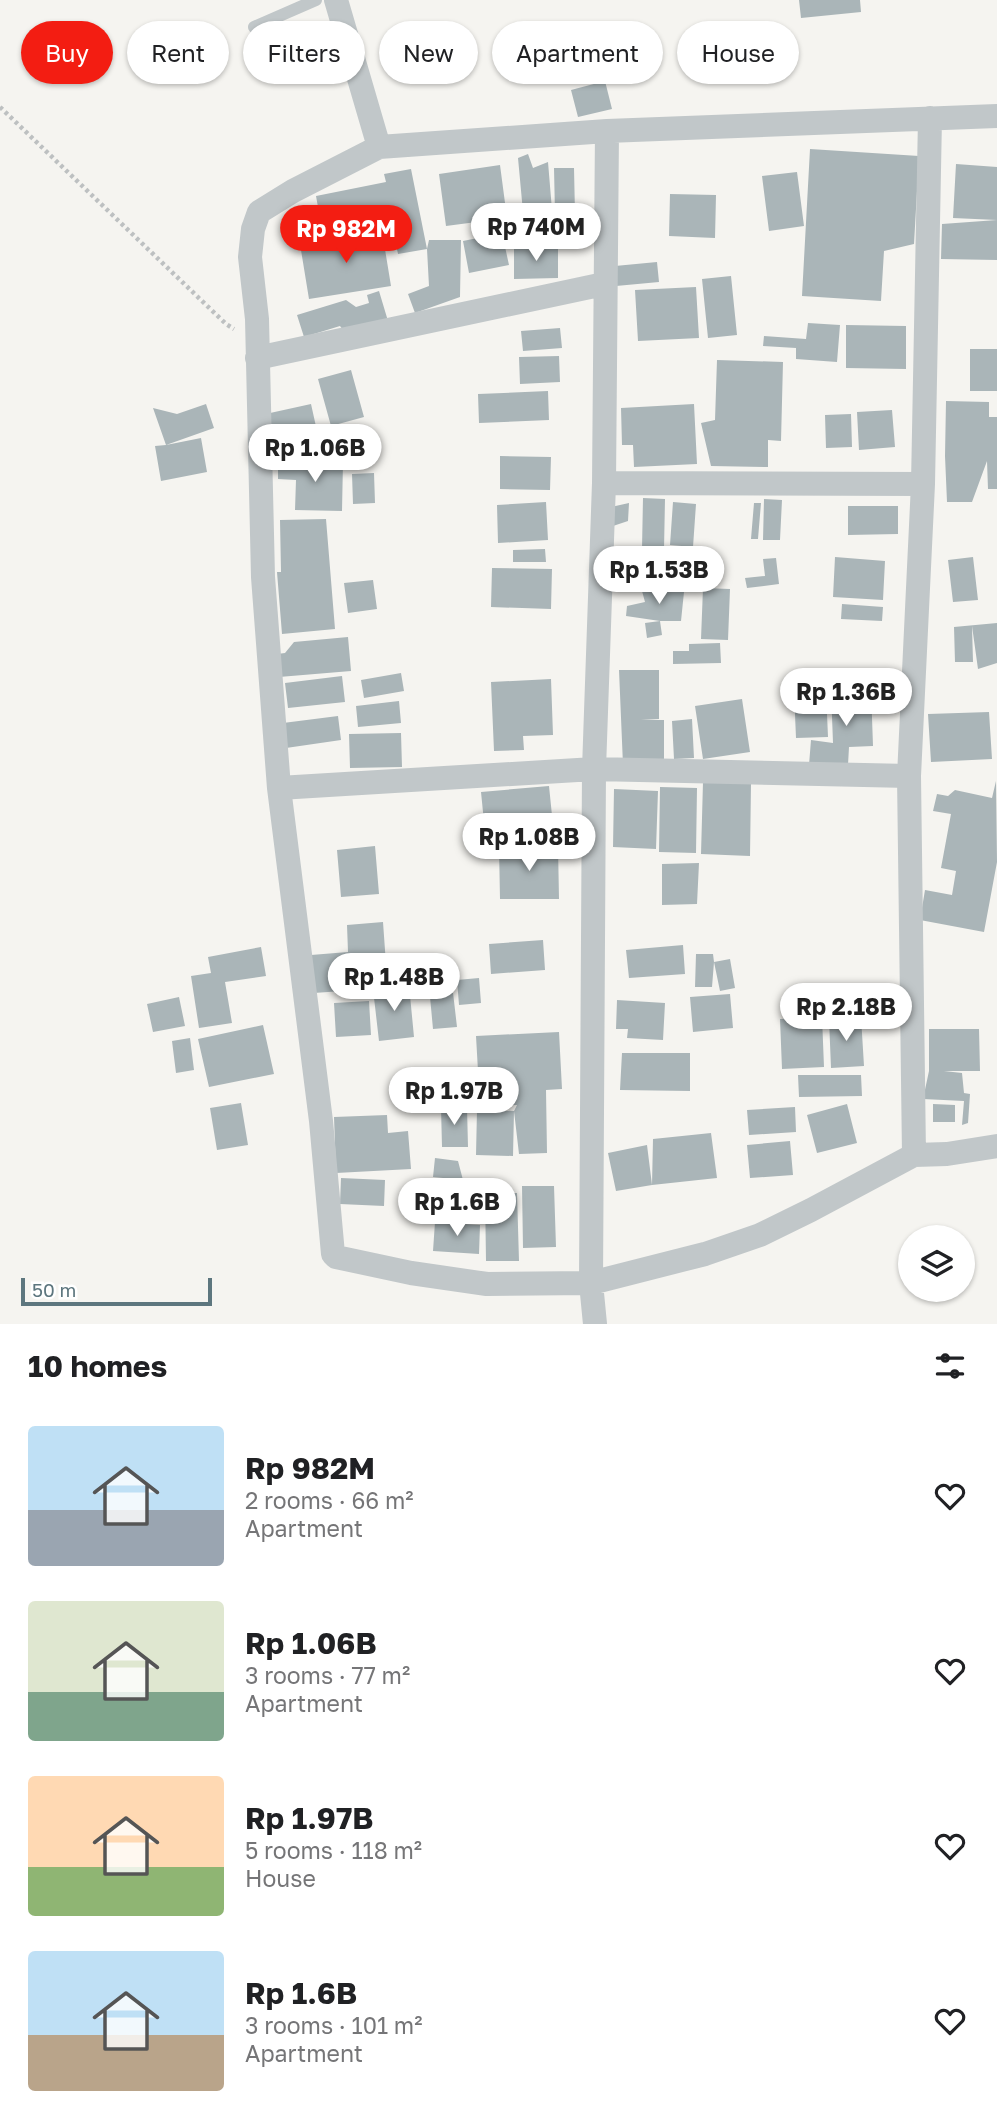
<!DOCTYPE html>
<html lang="en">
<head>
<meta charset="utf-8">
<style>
	:root { --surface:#fff; --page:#f6f6f6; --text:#202124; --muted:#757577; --accent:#f31d12 }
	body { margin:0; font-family:"Golos Text",sans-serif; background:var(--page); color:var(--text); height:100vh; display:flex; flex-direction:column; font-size:26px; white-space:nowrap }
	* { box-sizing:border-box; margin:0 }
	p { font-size:23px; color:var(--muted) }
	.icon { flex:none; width:38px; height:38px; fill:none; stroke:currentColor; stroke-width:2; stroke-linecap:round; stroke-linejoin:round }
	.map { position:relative; height:1324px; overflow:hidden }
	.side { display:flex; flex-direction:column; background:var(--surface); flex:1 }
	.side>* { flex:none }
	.hud { position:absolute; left:21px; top:21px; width:956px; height:63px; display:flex; gap:14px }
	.controls { position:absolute; left:898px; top:1225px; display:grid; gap:14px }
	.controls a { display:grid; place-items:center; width:77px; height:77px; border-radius:50%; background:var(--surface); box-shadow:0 2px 5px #0004; font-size:35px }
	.scale { position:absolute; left:21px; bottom:18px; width:191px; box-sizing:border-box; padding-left:7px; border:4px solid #5d767e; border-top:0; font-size:19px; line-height:24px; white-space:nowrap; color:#5d767e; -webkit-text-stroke:5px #fff; paint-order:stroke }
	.price { position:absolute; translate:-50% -60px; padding:0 16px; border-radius:24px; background:#fff; color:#222; font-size:23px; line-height:46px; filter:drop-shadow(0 2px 4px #0008) }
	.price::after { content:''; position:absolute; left:50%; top:42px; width:21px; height:16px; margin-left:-10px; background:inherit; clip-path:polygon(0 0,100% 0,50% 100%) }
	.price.selected { background:var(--accent); color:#fff }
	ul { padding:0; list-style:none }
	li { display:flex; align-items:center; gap:21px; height:175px; padding:0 28px }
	li span { display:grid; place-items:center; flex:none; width:196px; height:140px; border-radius:7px; color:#555 }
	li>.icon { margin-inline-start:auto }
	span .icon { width:84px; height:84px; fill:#fffc; stroke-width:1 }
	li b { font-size:30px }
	h2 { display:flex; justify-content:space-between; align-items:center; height:84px; padding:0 28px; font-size:30px }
	.chip { padding:0 24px; border-radius:32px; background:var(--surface); box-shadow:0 2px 5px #0004; font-size:24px; line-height:63px }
	.chip.selected { background:var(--accent); color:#fff }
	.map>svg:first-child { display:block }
	.building { fill:#aab5b8 }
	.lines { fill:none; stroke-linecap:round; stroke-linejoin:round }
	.path { stroke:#bdc0c1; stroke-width:4.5; stroke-dasharray:3.5 3.5; stroke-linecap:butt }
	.service { stroke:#c1c7c9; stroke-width:12 }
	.minor { stroke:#c1c7c9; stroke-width:24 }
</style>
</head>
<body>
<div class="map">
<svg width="997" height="1324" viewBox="0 0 997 1324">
	<rect width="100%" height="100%" fill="#f5f4f0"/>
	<path class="building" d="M799,0H860L861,12L801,18Z
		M605,81L612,109L578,117L571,90Z
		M810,149L919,156L914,244L884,251L881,301L802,296Z
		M528,154L533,168L548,162L552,210L523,212L518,158Z
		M956,164L997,167V220L953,218Z
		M500,165L507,218L446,226L439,174Z
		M554,168H574L575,214H555Z
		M411,169L427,249L398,254L390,215L322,229L316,196L386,182L384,174Z
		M797,172L804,226L769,231L762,176Z
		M670,194L716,195L715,238L669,236Z
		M562,219V239L516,241L515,220Z
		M997,220V260L941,259L942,224Z
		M382,231L391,286L309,299L300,244Z
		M502,233L509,265L469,273L463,241Z
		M429,240H461L460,297L415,313L408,294L429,286L427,249Z
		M558,247V278L514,279V248Z
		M657,262L659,282L616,286L615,266Z
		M731,276L737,335L708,338L702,279Z
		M696,287L699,338L638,341L635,290Z
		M379,291L388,321L346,334L340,326L304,337L297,315L346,300L356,307L369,303L367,295Z
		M808,323L840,325L837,362L796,359V348L763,346L764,336L806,339Z
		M846,325L906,326V369L846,368Z
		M560,328L562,348L523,351L521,331Z
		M970,349H997V391H970Z
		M559,356L560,382L520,384L519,357Z
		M717,360L783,362L781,441L768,440V467L711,466L701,423L715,420Z
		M351,370L364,417L331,426L318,379Z
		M548,391L549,420L479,423L478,394Z
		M946,401L989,402V417H997V489H988L987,461L972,502H947L945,456Z
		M206,404L214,428L166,445L201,438L207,472L161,481L155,446L166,445L153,408L177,414Z
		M311,404L317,431L267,443L261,415Z
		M694,404L697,464L634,467L633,445H622L621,408Z
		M892,410L895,447L859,450L857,412Z
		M851,414L852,447L826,448L825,415Z
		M500,456L551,457L550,490L500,489Z
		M278,460L343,462L342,511L295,510L296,480L278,479Z
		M374,473L375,503L353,504L352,474Z
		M643,498L665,499L664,550L642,549Z
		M764,499L782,500L780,540H763Z
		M546,502L548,540L498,543L497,505Z
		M673,502L696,504L693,547L670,545Z
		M629,503L628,521L610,527L611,507Z
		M754,503H761L758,539H751Z
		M848,506H898V534L848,535Z
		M326,519L335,629L282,634L277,572H281L280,520Z
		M545,549L546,562H513V550Z
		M835,557L885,561L883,600L833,597Z
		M973,557L978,600L953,602L948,560Z
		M776,558L779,584L747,588L745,578L765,576L763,559Z
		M492,568L552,569L551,609L491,607Z
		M373,580L377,609L348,613L344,583Z
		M703,588L730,589L728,640L701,639Z
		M650,589L684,592L681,621H660L626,616L627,606L645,602L642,591Z
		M842,604L883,607L882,621L841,619Z
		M660,621L662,635L647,638L645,623Z
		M997,623V663L978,669L972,626L973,662H955L954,627Z
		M348,637L351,671L279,677L277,654L285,653L294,642Z
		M720,643L721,663L673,664V651H689V644Z
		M619,670H659V719L641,720H664V764L623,765Z
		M401,673L404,691L364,698L361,680Z
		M342,676L345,702L288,708L285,683Z
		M551,679L553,735L523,736L524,750L494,751L491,682Z
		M871,689L873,746L849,747L848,765H809L811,740L833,743L831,690Z
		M826,690L828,737L796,738L794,691Z
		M742,699L750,752L703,759L695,706Z
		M399,701L401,723L358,727L356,706Z
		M989,712L992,759L931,762L928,714Z
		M338,716L341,740L286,748L283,723Z
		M692,719L694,758L674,759L672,721Z
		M401,733L402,767L350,768L349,734Z
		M996,781L997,862L984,932L920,920L925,890L952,895L956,871L941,868L951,814L933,811L937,794L948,796L955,790L992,798Z
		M703,782L751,783L750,856L701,854Z
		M549,786L554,835L486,842L481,792Z
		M660,787L697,788L696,853L659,852Z
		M614,789L658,791L656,849L613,847Z
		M375,846L379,894L341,897L337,850Z
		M558,846L559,899H500L499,847Z
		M699,863L697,904L662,905V864Z
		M383,922L386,964L368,965L370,989L314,993L311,955L348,952L347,925Z
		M543,940L545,970L491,974L489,944Z
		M683,945L685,974L629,978L626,950Z
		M261,947L266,976L225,982L232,1023L199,1028L191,976L211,973L208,957Z
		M696,954H713L714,962L712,987H695Z
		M730,959L735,988L720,991L714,962Z
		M479,978L481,1003L459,1005L457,980Z
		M452,984L457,1027L433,1029L429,986Z
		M409,985L414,1037L379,1041L373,989Z
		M730,994L733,1028L693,1032L690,997Z
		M179,997L185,1026L153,1032L147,1004Z
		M617,1000L665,1003L663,1040L627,1038L628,1029H616Z
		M369,1001L371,1035L336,1037L334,1003Z
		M822,1017L824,1067L782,1069L780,1019Z
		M861,1017L864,1066L831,1068L829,1019Z
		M263,1025L274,1074L209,1087L198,1039Z
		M929,1029H979L980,1071H944L962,1073L964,1093L970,1094L968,1123L962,1125L964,1101L923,1099L929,1071Z
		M559,1032L562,1089L546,1090L547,1153L519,1154L514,1111L517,1105L480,1106L476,1036Z
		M190,1038L194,1070L176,1073L172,1041Z
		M622,1053H690V1091L620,1090Z
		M798,1075H861L862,1096L799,1097Z
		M241,1103L248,1145L217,1150L210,1108Z
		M847,1104L857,1143L817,1153L807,1115Z
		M933,1104L955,1105V1122H933Z
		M441,1107H467L468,1147H442Z
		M795,1107L796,1132L749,1135L747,1110Z
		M477,1110L514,1111L513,1156L476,1155Z
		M387,1115L388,1133L408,1131L411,1169L336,1173L334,1117Z
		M711,1133L717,1178L652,1185L616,1191L608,1153L647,1145L652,1185L653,1139Z
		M790,1141L793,1175L750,1178L747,1145Z
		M435,1158L458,1161L463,1180L433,1177Z
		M341,1178L385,1180L384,1206L340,1204Z
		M522,1186H554L556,1247L523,1248Z
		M485,1193H517L519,1261H486Z
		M435,1222L480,1225L479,1254L433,1251Z"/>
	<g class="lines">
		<path class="path" d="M0,107L226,324L234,329"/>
		<path class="service" d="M254,27L316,0"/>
		<path class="minor" d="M336,0L379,147
			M997,116L607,131L379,147L293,191L259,212L253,229L250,257L257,319L263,577L279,788L321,1121L333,1254L336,1257L411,1273L487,1284L591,1283L705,1254L760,1235L811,1210L914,1155L947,1154L997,1146
			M257,358L604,284
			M604,483L923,484
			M279,788L594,769L909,776
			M914,1155L909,776L923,484L930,118
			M595,1324L591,1283L594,769L604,483L607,131"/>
	</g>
</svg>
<div class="controls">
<a><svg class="icon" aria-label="layers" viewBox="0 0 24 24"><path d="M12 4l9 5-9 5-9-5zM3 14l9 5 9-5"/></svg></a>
</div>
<div class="scale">50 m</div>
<b class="price" style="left:536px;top:263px">Rp 740M</b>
<b class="price selected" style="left:346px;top:265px">Rp 982M</b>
<b class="price" style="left:315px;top:484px">Rp 1.06B</b>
<b class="price" style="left:659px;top:606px">Rp 1.53B</b>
<b class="price" style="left:846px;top:728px">Rp 1.36B</b>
<b class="price" style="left:529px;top:873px">Rp 1.08B</b>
<b class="price" style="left:394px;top:1013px">Rp 1.48B</b>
<b class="price" style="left:846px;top:1043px">Rp 2.18B</b>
<b class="price" style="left:454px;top:1127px">Rp 1.97B</b>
<b class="price" style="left:457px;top:1238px">Rp 1.6B</b>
<div class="hud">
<a class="chip selected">Buy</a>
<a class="chip">Rent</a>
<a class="chip">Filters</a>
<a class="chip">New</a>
<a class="chip">Apartment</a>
<a class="chip">House</a>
</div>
</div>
<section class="side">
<h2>10 homes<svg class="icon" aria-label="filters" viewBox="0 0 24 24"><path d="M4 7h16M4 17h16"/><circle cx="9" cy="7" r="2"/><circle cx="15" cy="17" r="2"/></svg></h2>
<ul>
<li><span style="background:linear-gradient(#bfe0f5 60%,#9aa5b1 0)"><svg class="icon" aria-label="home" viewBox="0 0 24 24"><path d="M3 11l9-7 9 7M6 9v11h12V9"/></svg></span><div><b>Rp 982M</b><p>2 rooms · 66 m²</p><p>Apartment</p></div><svg class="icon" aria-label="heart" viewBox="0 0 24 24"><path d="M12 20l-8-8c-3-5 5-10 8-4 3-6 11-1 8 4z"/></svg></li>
<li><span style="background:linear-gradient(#dfe7d0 65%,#7fa58c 0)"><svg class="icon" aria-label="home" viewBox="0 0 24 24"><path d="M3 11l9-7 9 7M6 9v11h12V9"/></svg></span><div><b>Rp 1.06B</b><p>3 rooms · 77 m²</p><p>Apartment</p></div><svg class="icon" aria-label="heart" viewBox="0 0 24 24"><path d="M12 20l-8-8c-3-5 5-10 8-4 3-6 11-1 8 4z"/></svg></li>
<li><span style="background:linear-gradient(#ffd9b3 65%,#8fb573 0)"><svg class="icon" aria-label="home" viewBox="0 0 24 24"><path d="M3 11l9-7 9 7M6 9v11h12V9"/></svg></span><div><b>Rp 1.97B</b><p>5 rooms · 118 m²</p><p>House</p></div><svg class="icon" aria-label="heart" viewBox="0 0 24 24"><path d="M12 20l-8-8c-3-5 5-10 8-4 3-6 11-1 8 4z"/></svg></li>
<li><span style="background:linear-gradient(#bfe0f5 60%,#b9a48a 0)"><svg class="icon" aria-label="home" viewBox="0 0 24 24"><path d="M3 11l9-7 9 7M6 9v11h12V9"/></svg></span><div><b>Rp 1.6B</b><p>3 rooms · 101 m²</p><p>Apartment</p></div><svg class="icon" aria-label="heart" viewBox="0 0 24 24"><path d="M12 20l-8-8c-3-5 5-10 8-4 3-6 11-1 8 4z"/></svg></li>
</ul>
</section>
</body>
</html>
